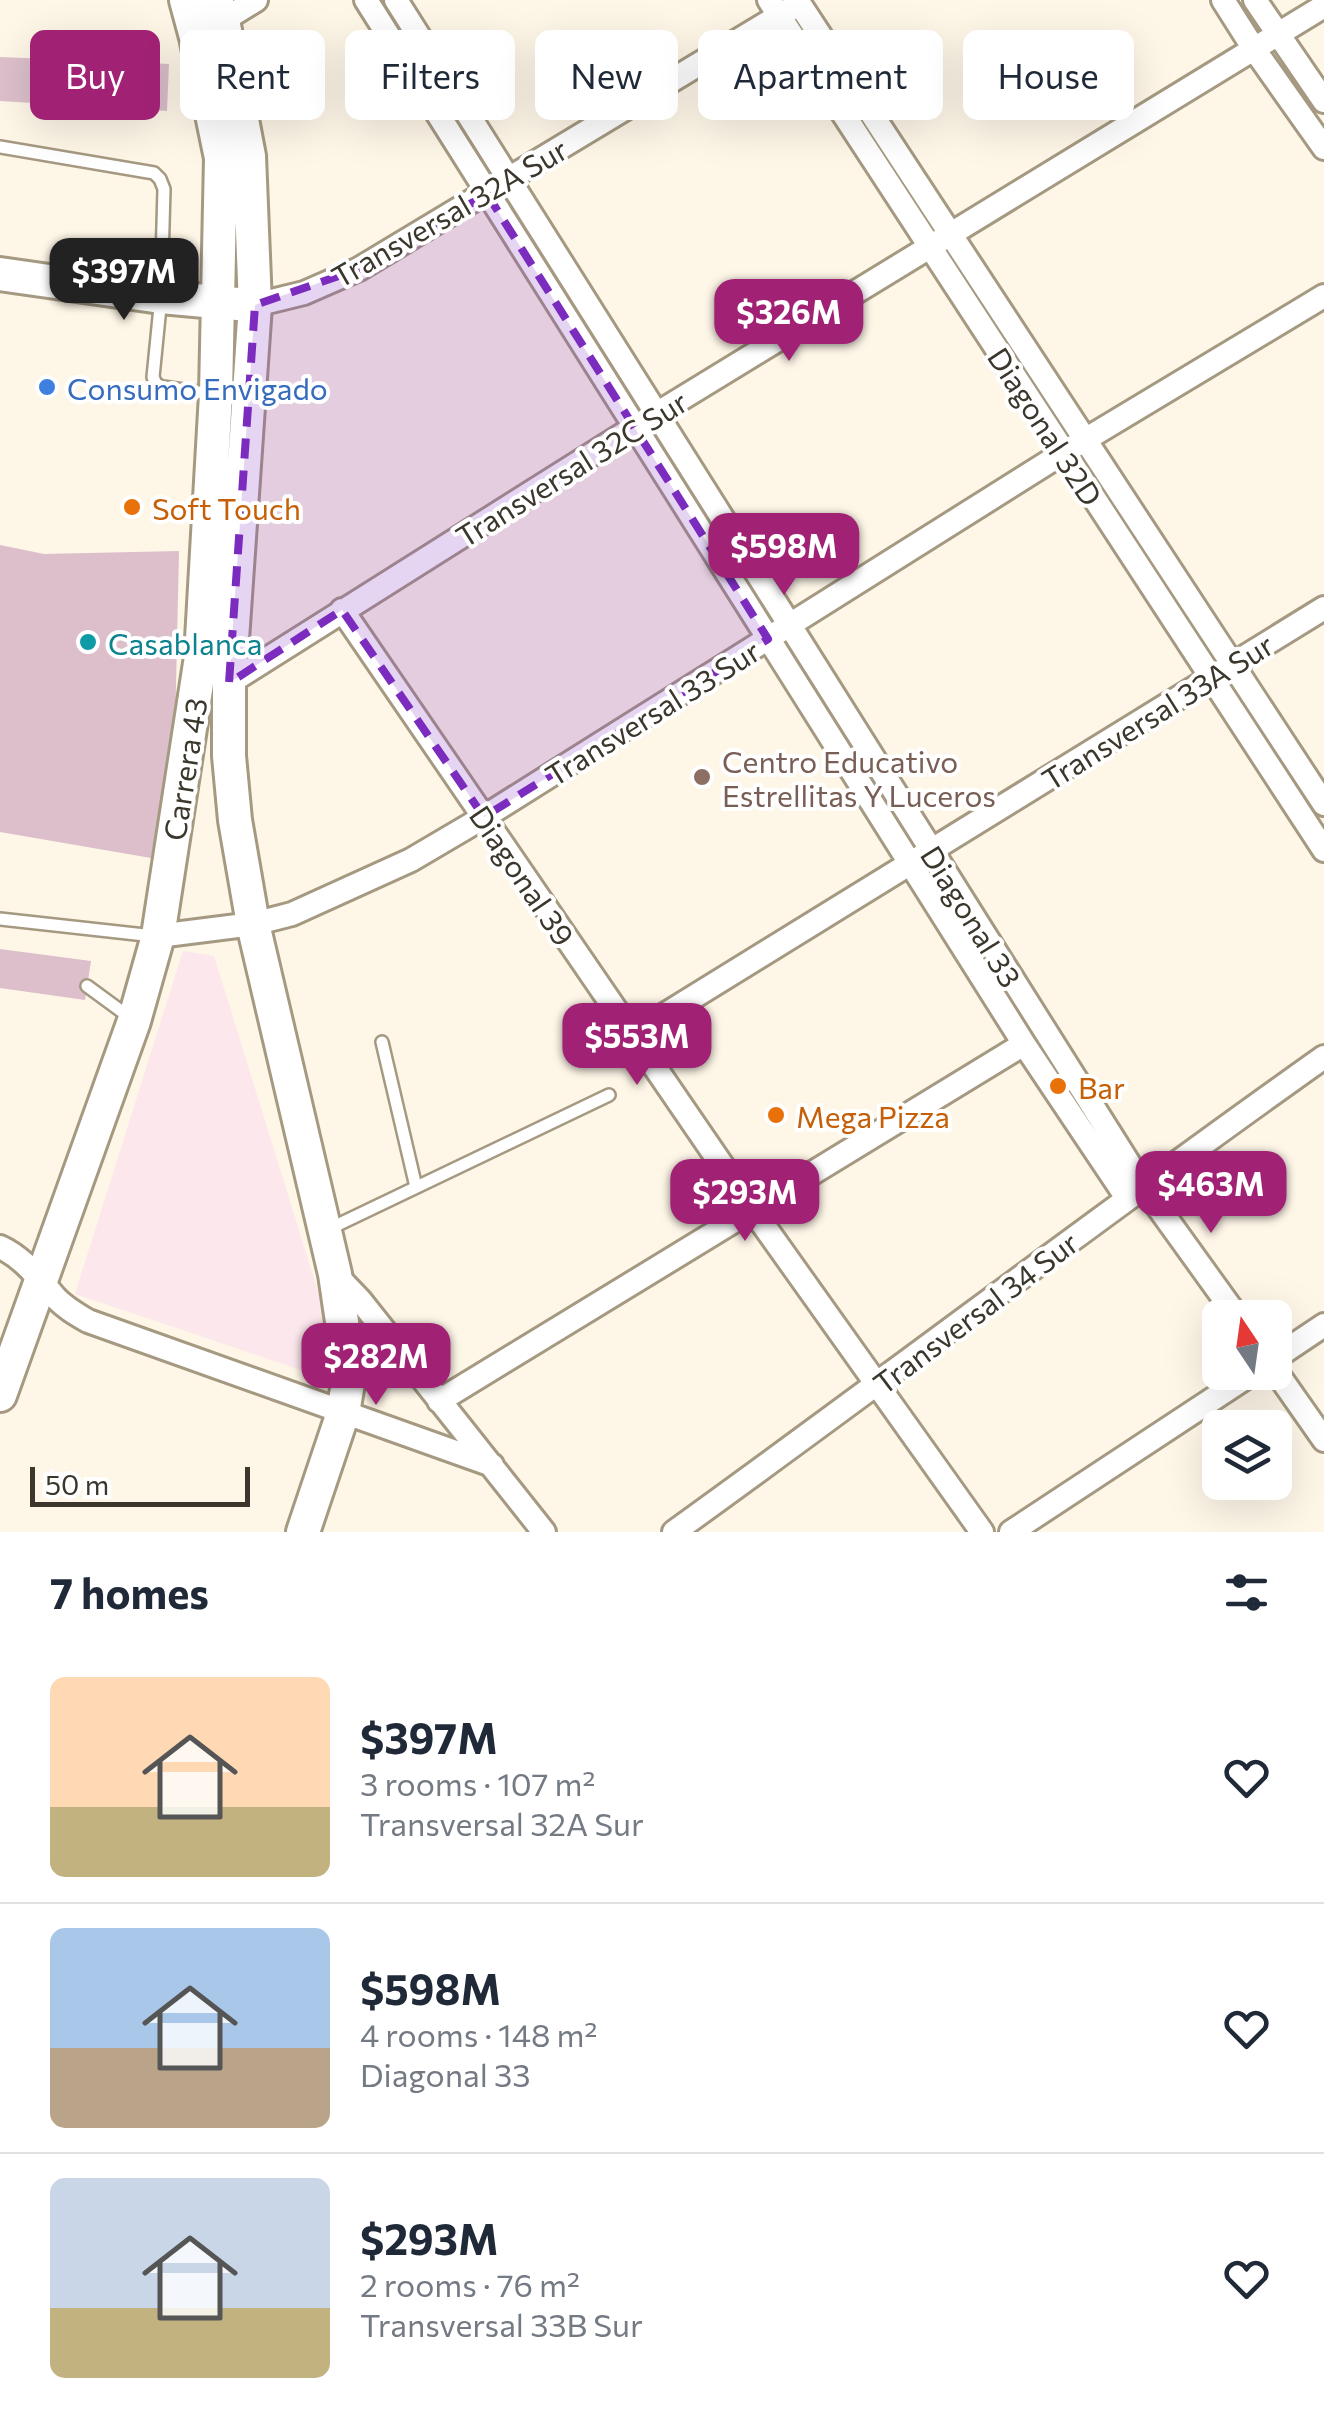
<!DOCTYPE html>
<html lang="en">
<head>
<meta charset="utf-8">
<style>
	:root { --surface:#fff; --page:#f2f2f3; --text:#1f2937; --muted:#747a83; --line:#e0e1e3; --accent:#a12275 }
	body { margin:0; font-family:Commissioner,sans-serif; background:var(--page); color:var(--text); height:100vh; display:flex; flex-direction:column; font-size:38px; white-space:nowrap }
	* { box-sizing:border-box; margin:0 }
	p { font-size:32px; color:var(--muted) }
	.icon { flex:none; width:55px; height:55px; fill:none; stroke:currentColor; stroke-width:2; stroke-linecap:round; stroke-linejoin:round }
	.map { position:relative; height:1532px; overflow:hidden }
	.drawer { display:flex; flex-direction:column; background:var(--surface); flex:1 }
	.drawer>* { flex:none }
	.hud { position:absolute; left:30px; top:30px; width:1265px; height:90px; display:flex; gap:20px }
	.needle { width:65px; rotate:347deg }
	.fabs { position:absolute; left:1202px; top:1300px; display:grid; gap:20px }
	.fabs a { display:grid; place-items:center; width:90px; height:90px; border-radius:15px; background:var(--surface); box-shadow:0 10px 40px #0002; font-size:50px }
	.scale { position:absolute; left:30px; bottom:25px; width:220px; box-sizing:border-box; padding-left:10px; border:5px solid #3c372d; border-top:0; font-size:28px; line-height:35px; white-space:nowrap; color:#3c372d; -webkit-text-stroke:8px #fff; paint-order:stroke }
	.price { position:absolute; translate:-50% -85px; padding:0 22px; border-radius:20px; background:var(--accent); color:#fff; font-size:32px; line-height:65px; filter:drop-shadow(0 2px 5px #0008) }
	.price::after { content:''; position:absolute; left:50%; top:60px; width:30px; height:22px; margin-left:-15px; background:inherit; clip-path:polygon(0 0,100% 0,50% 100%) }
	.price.on { background:#222; color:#fff }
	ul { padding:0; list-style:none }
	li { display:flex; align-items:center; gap:30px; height:250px; padding:0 50px }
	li+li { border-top:2px solid var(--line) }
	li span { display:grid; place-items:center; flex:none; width:280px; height:200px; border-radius:15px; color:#555 }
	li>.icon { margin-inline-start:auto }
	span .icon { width:120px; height:120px; fill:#fffc; stroke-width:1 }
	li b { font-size:42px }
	h2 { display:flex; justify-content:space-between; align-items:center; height:120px; padding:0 50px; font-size:42px }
	.pill { padding:0 35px; border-radius:15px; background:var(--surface); box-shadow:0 10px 40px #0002; font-size:35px; line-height:90px }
	.pill.on { background:var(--accent); color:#fff }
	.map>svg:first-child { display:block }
	.commercial { fill:#fce7ec }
	.building { fill:#dcbfcb }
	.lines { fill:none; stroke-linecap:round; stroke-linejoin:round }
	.lane-casing { stroke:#a59981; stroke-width:16 }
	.street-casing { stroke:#a59981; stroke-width:28 }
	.secondary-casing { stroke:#a59981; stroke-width:38 }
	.lane { stroke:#fff; stroke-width:11 }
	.street { stroke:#fff; stroke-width:22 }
	.secondary { stroke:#fff; stroke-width:32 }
	.marked { fill:#7b2cbf; fill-opacity:0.2; stroke:#7b2cbf; stroke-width:8; stroke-dasharray:20 12; stroke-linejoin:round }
	.shop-dot { fill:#3f7fe0; stroke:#fff; stroke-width:4 }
	.food-dot { fill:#e8710a; stroke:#fff; stroke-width:4 }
	.culture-dot { fill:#0f9aa8; stroke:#fff; stroke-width:4 }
	.education-dot { fill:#8d6e63; stroke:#fff; stroke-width:4 }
	.labels { text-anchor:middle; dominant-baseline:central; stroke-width:8; stroke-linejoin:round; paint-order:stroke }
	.street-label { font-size:30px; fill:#3c372d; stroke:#fff }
	.shop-label { font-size:30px; fill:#366cbe; stroke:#fff; text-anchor:start }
	.food-label { font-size:30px; fill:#c56008; stroke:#fff; text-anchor:start }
	.culture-label { font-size:30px; fill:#0d838f; stroke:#fff; text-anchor:start }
	.education-label { font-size:30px; fill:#785e54; stroke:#fff; text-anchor:start }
</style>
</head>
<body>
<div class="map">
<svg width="1324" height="1532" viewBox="0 0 1324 1532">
	<rect width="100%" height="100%" fill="#fef6e7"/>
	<path class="commercial" d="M183,951L214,956L323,1308L331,1380L75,1294Z"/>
	<path class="building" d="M0,57L169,64L167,111L0,101Z
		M0,545L44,554L179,551L175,730L151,858L0,832Z
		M0,949L91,961L85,1000L0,988Z"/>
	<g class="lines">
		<defs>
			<path id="lane" d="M0,147L154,173L160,179L164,189L161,297L153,377L156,384L163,387L211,394
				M0,919L154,936
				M87,986L132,1019
				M382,1042L416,1187
				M329,1229L609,1095"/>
			<path id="street" d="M366,0L1024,1044L1127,1198
				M396,0L1143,1186L1238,1318
				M769,0L1324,850
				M797,0L1324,804
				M1223,0L1254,49L1324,148
				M1255,0L1324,101
				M212,27L256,0
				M255,305L304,293L359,269L792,8
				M342,610L752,1209L982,1532
				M229,683L635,427L1324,6
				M158,936L253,924L292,914L411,860L484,817L1063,453L1324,296
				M632,1035L1324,608
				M0,1247C24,1258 38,1278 55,1297C64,1307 76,1314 88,1321L492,1465
				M336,1275L360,1300L544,1532
				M1275,1358L1324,1325
				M1275,1370L1324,1440
				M439,1401L1024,1044
				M674,1532C892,1375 1105,1212 1324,1057
				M1011,1532L1254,1372"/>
			<path id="secondary" d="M216,0L223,20L249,156L255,305L229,683V756L235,820L253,924L335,1274L347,1356L348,1383L343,1413L303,1532
				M0,274L161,297L238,304
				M0,1395L134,1021L158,936L201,657L216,394L221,158L196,37L186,0"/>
		</defs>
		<use href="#lane" class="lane-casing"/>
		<use href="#street" class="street-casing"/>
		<use href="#secondary" class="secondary-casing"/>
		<use href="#lane" class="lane"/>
		<use href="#street" class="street"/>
		<use href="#secondary" class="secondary"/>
	</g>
	<path class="marked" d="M487,194L768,639L484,817L342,610L229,683L255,305L359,269Z"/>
	<circle class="shop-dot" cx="47" cy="387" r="10"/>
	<g class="food-dot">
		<circle cx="132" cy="507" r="10"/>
		<circle cx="1058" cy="1086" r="10"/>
		<circle cx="776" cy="1115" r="10"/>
	</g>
	<circle class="culture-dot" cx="88" cy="642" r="10"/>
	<circle class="education-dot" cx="702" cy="777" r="10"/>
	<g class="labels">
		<g class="street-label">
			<text transform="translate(449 212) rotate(-30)">Transversal 32A Sur</text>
			<text transform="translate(1046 426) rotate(57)">Diagonal 32D</text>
			<text transform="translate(571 468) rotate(-32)">Transversal 32C Sur</text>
			<text transform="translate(1157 711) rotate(-32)">Transversal 33A Sur</text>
			<text transform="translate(652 712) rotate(-32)">Transversal 33 Sur</text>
			<text transform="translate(184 769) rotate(-81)">Carrera 43</text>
			<text transform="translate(523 875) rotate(56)">Diagonal 39</text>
			<text transform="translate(972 916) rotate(58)">Diagonal 33</text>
			<text transform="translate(975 1312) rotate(-37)">Transversal 34 Sur</text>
		</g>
		<g class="shop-label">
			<text x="67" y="387">Consumo Envigado</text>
		</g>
		<g class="food-label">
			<text x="152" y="507">Soft Touch</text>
			<text x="1078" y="1086">Bar</text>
			<text x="796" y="1115">Mega Pizza</text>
		</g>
		<g class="culture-label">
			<text x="108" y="642">Casablanca</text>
		</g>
		<g class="education-label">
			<text x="722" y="760">Centro Educativo<tspan x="722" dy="34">Estrellitas Y Luceros</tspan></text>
		</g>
	</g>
</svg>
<div class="fabs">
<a><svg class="needle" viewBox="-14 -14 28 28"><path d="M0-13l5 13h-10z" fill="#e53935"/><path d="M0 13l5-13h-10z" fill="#747a83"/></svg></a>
<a><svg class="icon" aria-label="layers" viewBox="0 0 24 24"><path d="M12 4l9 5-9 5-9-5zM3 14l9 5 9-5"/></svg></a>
</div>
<div class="scale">50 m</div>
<b class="price on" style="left:124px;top:323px">$397M</b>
<b class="price" style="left:789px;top:364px">$326M</b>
<b class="price" style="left:784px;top:598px">$598M</b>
<b class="price" style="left:637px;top:1088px">$553M</b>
<b class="price" style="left:1211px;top:1236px">$463M</b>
<b class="price" style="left:745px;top:1244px">$293M</b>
<b class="price" style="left:376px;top:1408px">$282M</b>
<div class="hud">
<a class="pill on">Buy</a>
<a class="pill">Rent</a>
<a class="pill">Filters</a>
<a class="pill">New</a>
<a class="pill">Apartment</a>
<a class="pill">House</a>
</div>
</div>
<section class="drawer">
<h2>7 homes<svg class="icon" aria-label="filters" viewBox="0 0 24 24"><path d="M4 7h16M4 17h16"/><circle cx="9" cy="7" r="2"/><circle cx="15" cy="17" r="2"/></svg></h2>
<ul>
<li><span style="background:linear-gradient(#ffd9b3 65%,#c2b280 0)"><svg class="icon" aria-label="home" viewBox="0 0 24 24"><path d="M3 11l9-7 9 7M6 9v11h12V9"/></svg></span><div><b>$397M</b><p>3 rooms · 107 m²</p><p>Transversal 32A Sur</p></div><svg class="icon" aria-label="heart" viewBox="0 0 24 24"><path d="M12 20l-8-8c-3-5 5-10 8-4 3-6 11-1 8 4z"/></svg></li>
<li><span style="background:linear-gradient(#a9c7e8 60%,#b9a48a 0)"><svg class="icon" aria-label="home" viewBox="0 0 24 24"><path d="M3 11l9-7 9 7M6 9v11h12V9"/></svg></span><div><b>$598M</b><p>4 rooms · 148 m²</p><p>Diagonal 33</p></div><svg class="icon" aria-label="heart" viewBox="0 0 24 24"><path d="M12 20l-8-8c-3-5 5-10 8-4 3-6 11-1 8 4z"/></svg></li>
<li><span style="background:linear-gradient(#c9d6e8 65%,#c2b280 0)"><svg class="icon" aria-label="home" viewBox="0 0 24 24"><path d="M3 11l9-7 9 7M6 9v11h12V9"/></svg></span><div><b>$293M</b><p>2 rooms · 76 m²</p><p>Transversal 33B Sur</p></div><svg class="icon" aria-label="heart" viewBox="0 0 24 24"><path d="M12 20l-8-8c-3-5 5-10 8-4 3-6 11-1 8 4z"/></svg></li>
</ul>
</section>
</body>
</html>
